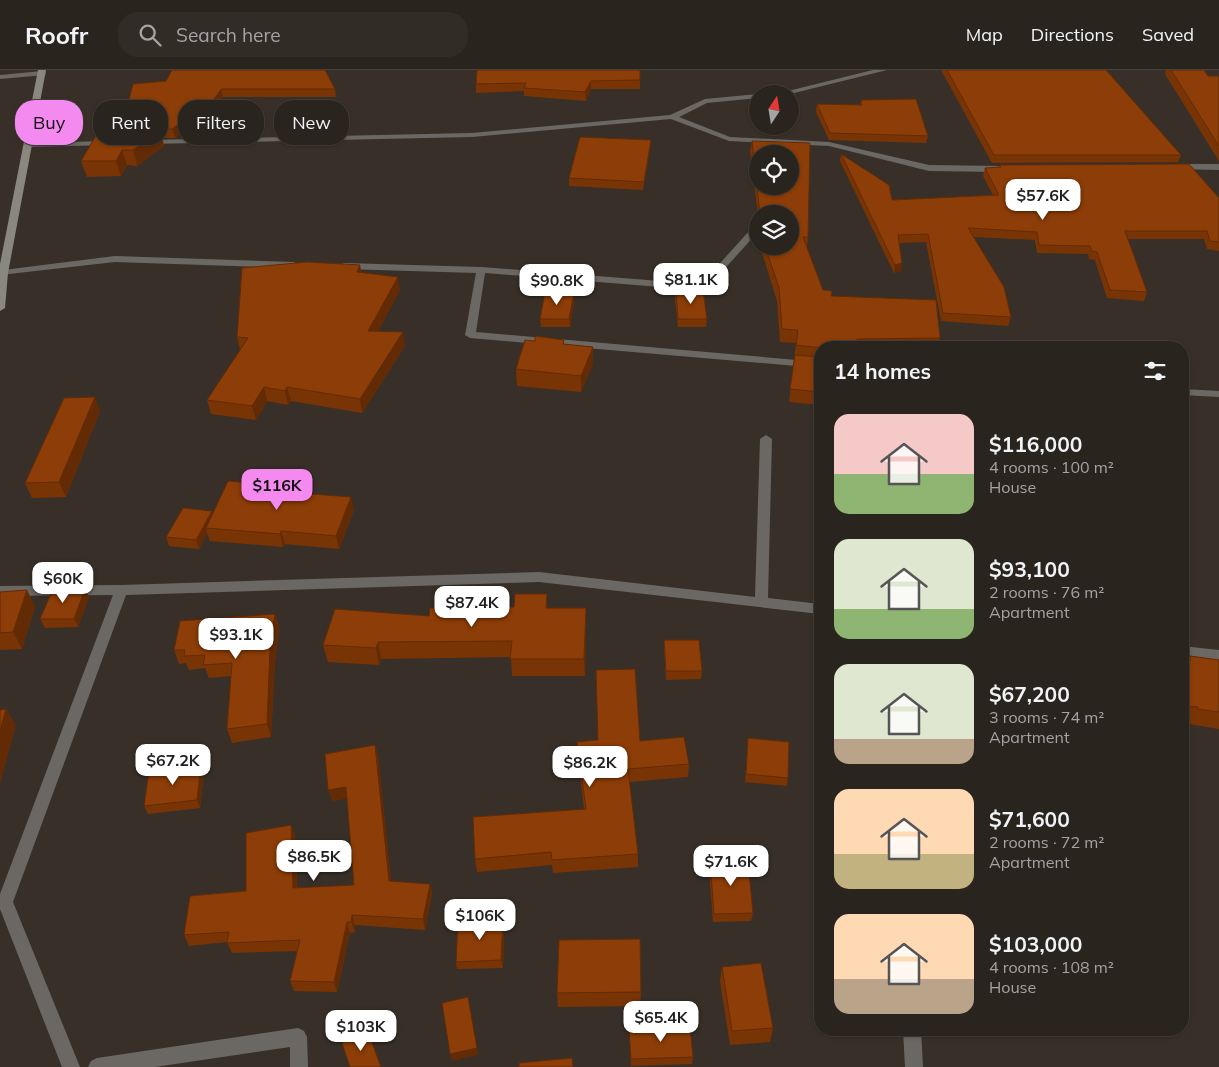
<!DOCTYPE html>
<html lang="en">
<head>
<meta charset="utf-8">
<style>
	:root { --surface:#2a241e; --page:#322c27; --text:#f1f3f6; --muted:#a5a4a4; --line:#46413c; --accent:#f489f0 }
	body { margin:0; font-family:Mulish,sans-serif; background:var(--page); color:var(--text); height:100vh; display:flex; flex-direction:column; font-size:19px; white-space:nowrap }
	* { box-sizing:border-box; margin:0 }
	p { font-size:16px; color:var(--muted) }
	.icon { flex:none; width:28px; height:28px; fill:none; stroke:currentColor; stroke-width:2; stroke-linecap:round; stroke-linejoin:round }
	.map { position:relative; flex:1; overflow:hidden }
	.drawer { position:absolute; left:814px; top:271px; width:375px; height:695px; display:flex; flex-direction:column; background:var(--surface); border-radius:20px; box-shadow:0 1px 4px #0004,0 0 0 1px var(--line) }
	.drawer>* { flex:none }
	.banner { position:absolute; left:15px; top:30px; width:475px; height:45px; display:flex; gap:10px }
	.needle { width:32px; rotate:12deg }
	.controls { position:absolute; left:749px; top:15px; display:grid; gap:10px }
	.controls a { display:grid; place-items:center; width:50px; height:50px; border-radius:50%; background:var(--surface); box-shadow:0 1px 4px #0004,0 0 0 1px var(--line); font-size:25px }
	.price { position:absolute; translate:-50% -42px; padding:0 11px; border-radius:10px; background:#fff; color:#222; font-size:16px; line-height:32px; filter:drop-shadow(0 1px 2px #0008) }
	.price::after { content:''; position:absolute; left:50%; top:30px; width:15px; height:11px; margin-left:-8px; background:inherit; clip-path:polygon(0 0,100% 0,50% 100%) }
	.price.active { background:var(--accent); color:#111 }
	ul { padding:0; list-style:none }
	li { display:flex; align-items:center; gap:15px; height:125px; padding:0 20px }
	li span { display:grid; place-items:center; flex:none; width:140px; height:100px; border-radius:15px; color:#555 }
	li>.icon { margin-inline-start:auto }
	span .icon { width:60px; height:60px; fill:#fffc; stroke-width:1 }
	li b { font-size:21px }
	h2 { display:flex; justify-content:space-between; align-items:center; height:60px; padding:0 20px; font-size:21px }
	.pill { padding:0 18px; border-radius:20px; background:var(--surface); box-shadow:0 1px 4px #0004,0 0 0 1px var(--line); font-size:18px; line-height:45px }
	.pill.active { background:var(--accent); color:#111 }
	header { display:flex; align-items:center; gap:30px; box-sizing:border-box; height:70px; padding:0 25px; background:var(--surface); border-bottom:1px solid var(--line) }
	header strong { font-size:24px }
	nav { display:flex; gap:28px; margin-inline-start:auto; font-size:18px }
	.search { width:350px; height:45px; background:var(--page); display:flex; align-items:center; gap:12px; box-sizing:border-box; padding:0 18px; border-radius:20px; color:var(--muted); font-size:19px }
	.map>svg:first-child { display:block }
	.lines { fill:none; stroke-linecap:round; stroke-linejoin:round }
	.street { fill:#6b6863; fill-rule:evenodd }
	.secondary { fill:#8a877f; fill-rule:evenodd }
	.wall { fill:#793406 }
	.shaded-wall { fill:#632b05 }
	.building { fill:#8d3d07; stroke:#632b05; fill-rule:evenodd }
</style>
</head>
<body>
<header>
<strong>Roofr</strong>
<div class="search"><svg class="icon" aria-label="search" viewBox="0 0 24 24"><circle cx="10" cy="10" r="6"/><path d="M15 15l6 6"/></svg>Search here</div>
<nav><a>Map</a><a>Directions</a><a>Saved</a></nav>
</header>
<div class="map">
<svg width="1219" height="997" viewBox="0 0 1219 997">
	<rect width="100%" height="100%" fill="#383028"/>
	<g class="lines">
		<path class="street" d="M873,0H887L790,24H776Z
			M42,1L46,3L45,5L0,9V5Z
			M758,24V28L707,33L679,47L730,67L829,72L929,95L1000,96L1004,99L1000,102L929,101L829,76L729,71L671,49L472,67L148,74L144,72L148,70L472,63L670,45L705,29Z
			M108,71L112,73L111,75L28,77L24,75L28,73Z
			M1175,94H1219V100L1172,99V95Z
			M753,159L756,160V164L719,205L660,217L485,203L476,262L820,292V298L470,268L465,265L476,203L344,199L339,196L344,193L481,197L660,211L713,201L750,160Z
			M115,186L294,192L299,195L294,198L115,192L0,205V201L3,200Z
			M1182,319L1219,321V327L1182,325Z
			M766,365L772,369L768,528L820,534V544L539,512L126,525L13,832L80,997H62L0,839V824L113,525L0,526V516L121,515L539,502L755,527L760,369Z
			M1182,576L1219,580V590L1182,586Z
			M298,958L304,961L307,967L308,997H290V977L155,997H88L91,991L97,988Z
			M903,960H921L923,997H905Z"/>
		<path class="secondary" d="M38,0H46L8,203L5,238L0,241V194Z"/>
	</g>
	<path class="wall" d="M640,0V19H591L586,31L524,26V21L476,23V14Z
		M941,0H1106L1181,85L1178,92L992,93Z
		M1166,0H1204L1208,6H1219V91L1165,4Z
		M133,14L335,19L336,27H223L217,36L175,68H162L164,76L137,96L127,95L121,106L87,107L81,91L105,62V61L108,56L104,50L102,41L128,34Z
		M861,30L928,66L926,73L829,70L816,42L817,34L860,35Z
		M651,70L650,78L643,120L569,116V108Z
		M752,71L808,167L807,177L823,220L831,226L940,268L937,278H820V335L789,332L796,273L780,272L777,231L760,176H790V144H758L750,82Z
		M841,84L892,130L993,125L983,106L985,98L999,97V95L1219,128V181L1207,179L1204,169H1128L1147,222L1144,231L1107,228L1095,190L1089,189L1088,184L1037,183L1035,170L973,167L1011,247L1008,256L941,251L926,172L899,173L901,201L894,203L840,91Z
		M362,203L400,220L378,261L405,276L362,343L291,331L288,335L267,331L256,350L211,344L207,330L240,280L237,267Z
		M676,220L707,249L706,257H678L675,229Z
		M574,223V231L570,257H541L540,249Z
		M564,270V274L593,277V294L581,322L517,316L516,299L535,271Z
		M100,341L66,427L32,428L25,413Z
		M277,421L354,440L339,479L285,474L283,477L210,471L207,463L199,479L169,476L166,467L213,443Z
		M27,520L35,537L22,579L0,580V522Z
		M547,524V538H586L585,606H512L511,587L381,589L379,595L328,592L323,575L429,546L514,537Z
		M89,527L78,557L45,558L40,549Z
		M275,544L279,558L275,592L271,667L232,673L227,659L231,606L209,608L205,598L189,600L186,593L179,594L174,580Z
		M664,570L702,601L701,609L666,610L664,579Z
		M1190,586L1219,590V659L1189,654V652H1182V590H1187Z
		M748,668L788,708L787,716L745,712Z
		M640,671L689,694L688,707L629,712L638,784V797L553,803L552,795L477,802L475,789L584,739L578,686L577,672Z
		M375,675L378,686L391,812L430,814L432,824L425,860L355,855V862L350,863L337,922L294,921L290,911L298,881L232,883L227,872L189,876L184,865L246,821L291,755L295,766L297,818L354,815L347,728L332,731Z
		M204,703L200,738L148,744L144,736Z
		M710,791L753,843L751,851L713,852L709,799Z
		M504,858L503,898L457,899L456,892Z
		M722,897L773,958L770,972L730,975L720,911Z
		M641,922L640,936L558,937L557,923Z
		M629,959L693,987L692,994L631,996Z"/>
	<path class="shaded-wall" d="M591,11V19L586,31L585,22Z
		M221,19L223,27L217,36L175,68L172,59Z
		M160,61L164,76L137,96L133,80Z
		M122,80L127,95L121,106L116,91Z
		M902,193L901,201L894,203L895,195Z
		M360,195L363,209L357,202Z
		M398,207L400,220L371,275L368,261Z
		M574,223V231L570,257L569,249Z
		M403,262L405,276L362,343L360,329Z
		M593,277V294L581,322V306Z
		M264,317L267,331L256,350L252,336Z
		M287,317L291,331L288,335L285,321Z
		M95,327L100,341L66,427L59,412Z
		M276,415L279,428L273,421Z
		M351,427L354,440L339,479L336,466Z
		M212,441L215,450L206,458L207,463L199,479L196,470Z
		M281,461L285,474L283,477L280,464Z
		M85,519L89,527L78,557L74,549Z
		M27,520L35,537L22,579L13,562Z
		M586,538V554L585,606L584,589Z
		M275,544L279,558L275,592L271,667L267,654L270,578Z
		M378,572L381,589L379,595L376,578Z
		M6,639L16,655L0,714V661Z
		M375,675L378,686L392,822L389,811Z
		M201,695L204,703L200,738L197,730Z
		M346,717L349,728L332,731L328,720Z
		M291,755L295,766L297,828L293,818Z
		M430,814L432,824L425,860L423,849Z
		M352,845L355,855V862L351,852Z
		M503,850L504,858L503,898L501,890Z
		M347,852L350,863L337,922L334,912Z
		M468,927L478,985L452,991L450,984Z"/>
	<path class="building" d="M172,0H325L335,19H221L215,28L172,59L105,61L109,54L102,41L128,34L133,14L166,11Z
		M477,0H640V10L591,11L585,22L524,18L526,13L476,14Z
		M947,0H1106L1181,85H994Z
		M1171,0H1204L1208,6H1219V76Z
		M916,29L928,66L830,63L817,34L862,35L861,30Z
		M160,61L133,80H122L116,91H81L98,62Z
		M580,67L651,70L644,112L569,108Z
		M752,71L810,73L808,167H803L823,220L832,221L831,226L936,230L940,268L857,269V278H822L796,275L798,260L782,259L779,218L765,176H790V144H760ZM758,84H790V116H758Z
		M841,84L889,115L892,130L999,125L985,98L1001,97L999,95L1189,94L1219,128V172L1210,171L1207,161H1125L1147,222L1110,220L1097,182L1092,181L1090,176L1039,175L1037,162L968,158L1004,217L1011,247L943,243L928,164L898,165L902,193L895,195Z
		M307,192L360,195L357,202L398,207L368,261L403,262L360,329L287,317L285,321L264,317L252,336L207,330L248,268L237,267L242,198Z
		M676,220H703L707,249H678Z
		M545,222L574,223L569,249H540Z
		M535,266L564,270L563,274L593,277L581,306L516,299L525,270L535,271Z
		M795,285L820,287V322L790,319Z
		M95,327L59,412L25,413L64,328Z
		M228,411L276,415L273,421L351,427L336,466L281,461L280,464L206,458Z
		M183,438L212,441L196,470L166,467Z
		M53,519H85L74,549H40Z
		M27,520L13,562L0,563V522Z
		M515,524H547L546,538H586L584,589H510L512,571L378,572L376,578L323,575L335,539L429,546L430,538L514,537Z
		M275,544L270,578L267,654L227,659L232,593L203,595L205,585L184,586L185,580H174L180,551Z
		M664,570H699L702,601H666Z
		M1190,586L1219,590V642L1198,639V637L1182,636V590L1190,591Z
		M635,599L640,671L684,667L689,694L628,699L638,784L552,790L551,782L475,789L473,747L586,739L577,672L598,670L596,600Z
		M6,639L0,661V640Z
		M748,668L789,672L788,708L746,704Z
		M375,675L389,811L430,814L423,849L352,845L351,852H347L334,912L290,911L300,870L227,873L229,862L184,865L190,826L246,821V763L291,755L293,818L354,815L346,717L328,720L325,684Z
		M201,695L197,730L144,736L149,701Z
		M710,791H748L753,843L714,844Z
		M503,850L501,890L456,892L458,852Z
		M640,869L641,922L557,923L559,870Z
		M761,893L773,958L732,961L722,897Z
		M468,927L477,978L450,984L442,933Z
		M690,957L693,987L631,989L629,959Z
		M368,962L381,997H350L342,973Z
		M572,988L573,997H519V993Z"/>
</svg>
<div class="controls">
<a><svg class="needle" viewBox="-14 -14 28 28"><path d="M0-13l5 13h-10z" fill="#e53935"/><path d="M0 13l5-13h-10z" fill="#a5a4a4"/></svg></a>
<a><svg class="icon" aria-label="locate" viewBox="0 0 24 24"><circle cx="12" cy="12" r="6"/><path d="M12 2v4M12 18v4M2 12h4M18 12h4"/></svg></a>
<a><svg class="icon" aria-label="layers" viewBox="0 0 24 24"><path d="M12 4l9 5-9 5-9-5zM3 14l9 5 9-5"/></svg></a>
</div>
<b class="price" style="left:1043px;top:151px">$57.6K</b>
<b class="price" style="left:691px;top:235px">$81.1K</b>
<b class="price" style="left:557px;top:236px">$90.8K</b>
<b class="price active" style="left:277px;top:441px">$116K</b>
<b class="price" style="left:63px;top:534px">$60K</b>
<b class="price" style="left:472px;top:558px">$87.4K</b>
<b class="price" style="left:236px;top:590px">$93.1K</b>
<b class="price" style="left:173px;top:716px">$67.2K</b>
<b class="price" style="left:590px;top:718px">$86.2K</b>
<b class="price" style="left:314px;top:812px">$86.5K</b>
<b class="price" style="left:731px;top:817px">$71.6K</b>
<b class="price" style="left:480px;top:871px">$106K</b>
<b class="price" style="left:661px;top:973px">$65.4K</b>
<b class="price" style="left:361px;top:982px">$103K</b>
<div class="banner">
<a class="pill active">Buy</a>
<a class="pill">Rent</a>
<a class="pill">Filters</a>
<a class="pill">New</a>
</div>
<section class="drawer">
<h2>14 homes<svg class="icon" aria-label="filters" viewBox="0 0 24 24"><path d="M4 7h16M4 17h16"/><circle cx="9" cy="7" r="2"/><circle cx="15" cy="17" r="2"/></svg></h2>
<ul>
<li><span style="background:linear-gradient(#f6c9c9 60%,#8fb573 0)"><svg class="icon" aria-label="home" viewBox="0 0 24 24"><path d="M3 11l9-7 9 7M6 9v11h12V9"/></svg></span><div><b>$116,000</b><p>4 rooms · 100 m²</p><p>House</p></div></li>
<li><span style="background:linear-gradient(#dfe7d0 70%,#8fb573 0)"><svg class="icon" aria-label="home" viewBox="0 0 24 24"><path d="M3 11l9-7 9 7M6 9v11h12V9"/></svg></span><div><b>$93,100</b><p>2 rooms · 76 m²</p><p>Apartment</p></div></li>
<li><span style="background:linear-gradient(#dfe7d0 75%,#b9a48a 0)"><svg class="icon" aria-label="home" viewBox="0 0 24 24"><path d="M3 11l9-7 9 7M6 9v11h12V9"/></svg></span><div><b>$67,200</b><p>3 rooms · 74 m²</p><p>Apartment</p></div></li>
<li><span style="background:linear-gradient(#ffd9b3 65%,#c2b280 0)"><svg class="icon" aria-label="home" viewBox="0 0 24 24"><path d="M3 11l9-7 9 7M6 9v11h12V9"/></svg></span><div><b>$71,600</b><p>2 rooms · 72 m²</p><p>Apartment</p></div></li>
<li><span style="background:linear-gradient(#ffd9b3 65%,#b9a48a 0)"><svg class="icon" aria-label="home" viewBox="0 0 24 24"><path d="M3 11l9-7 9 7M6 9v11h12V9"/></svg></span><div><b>$103,000</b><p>4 rooms · 108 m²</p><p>House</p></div></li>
</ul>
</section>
</div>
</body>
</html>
